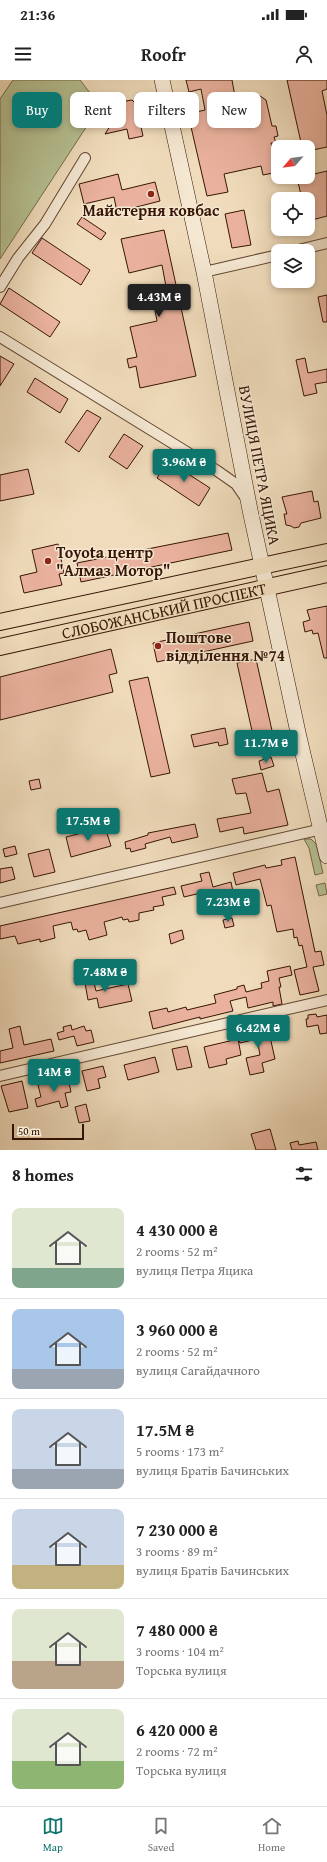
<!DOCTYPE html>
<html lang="en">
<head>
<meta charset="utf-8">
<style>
	:root { --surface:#fff; --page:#f6f6f6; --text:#222; --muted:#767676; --line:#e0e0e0; --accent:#0f766e }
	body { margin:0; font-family:"Gentium Book Plus",serif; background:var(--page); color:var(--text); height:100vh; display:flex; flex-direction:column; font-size:15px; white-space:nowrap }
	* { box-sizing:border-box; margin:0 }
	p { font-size:13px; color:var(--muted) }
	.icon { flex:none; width:22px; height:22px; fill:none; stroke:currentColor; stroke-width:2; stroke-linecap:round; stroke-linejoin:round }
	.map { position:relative; height:1070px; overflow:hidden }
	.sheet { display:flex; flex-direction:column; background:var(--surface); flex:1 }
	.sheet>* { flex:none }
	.guide { position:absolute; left:12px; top:12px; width:303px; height:36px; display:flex; gap:8px }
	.needle { width:26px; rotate:242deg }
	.buttons { position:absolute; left:271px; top:60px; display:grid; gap:8px }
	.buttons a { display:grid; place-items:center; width:44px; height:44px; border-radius:8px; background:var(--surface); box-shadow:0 2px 6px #0003; font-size:20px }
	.scale { position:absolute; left:12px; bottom:10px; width:72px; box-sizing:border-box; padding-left:4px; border:2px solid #361505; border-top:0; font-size:11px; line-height:14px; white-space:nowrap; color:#361505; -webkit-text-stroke:3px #f5e8d3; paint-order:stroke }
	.price { position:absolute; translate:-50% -34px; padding:0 9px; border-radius:4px; background:var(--accent); color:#fff; font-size:13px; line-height:26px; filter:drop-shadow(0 1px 2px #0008) }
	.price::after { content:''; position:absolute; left:50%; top:24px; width:12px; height:9px; margin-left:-6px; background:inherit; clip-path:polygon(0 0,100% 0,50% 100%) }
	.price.current { background:#222; color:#fff }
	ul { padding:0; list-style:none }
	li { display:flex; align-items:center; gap:12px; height:100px; padding:0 12px }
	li+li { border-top:1px solid var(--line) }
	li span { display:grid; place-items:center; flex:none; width:112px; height:80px; border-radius:8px; color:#555 }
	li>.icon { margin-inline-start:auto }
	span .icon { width:48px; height:48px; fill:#fffc; stroke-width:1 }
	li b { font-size:17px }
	h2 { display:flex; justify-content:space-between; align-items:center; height:48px; padding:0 12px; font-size:17px }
	.chip { padding:0 14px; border-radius:8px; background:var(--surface); box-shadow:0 2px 6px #0003; font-size:14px; line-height:36px }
	.chip.current { background:var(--accent); color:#fff }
	.status { display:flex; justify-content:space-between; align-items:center; height:28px; padding:0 20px; background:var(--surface); direction:ltr }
	.status svg { height:11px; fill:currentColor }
	header { display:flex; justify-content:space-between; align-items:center; height:52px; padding:0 12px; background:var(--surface); font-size:18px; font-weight:700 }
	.menu { display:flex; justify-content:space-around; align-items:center; height:56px; border-top:1px solid var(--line); background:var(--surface); font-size:11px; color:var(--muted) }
	.menu a { display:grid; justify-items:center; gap:2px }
	.menu .current { color:var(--accent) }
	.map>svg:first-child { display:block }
	.green { fill:#b6c193; stroke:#766b4c }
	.building { fill:#eab29e; stroke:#361505 }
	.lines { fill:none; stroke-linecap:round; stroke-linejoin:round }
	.street-casing { stroke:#644733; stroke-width:12 }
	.secondary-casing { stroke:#361505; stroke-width:16 }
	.primary-casing { stroke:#361505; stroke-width:18 }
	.street { stroke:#f5e8d3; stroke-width:10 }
	.secondary { stroke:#f5e8d3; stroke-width:15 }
	.primary { stroke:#f0dcbc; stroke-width:16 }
	.poi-dot { fill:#8f2418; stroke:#f5e8d3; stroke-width:1.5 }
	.labels { text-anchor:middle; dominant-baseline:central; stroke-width:3; stroke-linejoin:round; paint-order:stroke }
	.poi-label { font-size:16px; font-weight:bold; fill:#361505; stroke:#f5e8d3; text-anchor:start }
	.street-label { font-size:16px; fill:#361505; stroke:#f5e8d3 }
</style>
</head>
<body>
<div class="status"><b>21:36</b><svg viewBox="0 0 49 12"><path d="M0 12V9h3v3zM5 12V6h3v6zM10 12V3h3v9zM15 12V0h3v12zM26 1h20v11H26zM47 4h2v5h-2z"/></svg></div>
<header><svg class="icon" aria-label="menu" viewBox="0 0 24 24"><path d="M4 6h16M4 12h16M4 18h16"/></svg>Roofr<svg class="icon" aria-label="person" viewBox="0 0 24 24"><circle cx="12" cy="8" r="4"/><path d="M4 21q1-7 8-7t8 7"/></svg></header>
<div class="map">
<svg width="327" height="1070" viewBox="0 0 327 1070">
	<rect width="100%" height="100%" fill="#f0dcbc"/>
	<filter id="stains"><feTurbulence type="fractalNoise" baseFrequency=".005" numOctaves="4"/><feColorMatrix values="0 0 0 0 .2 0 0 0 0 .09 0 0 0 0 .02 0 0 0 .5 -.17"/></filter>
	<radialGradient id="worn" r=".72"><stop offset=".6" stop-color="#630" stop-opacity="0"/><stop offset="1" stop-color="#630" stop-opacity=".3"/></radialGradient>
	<path class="green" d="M13,0H80L100,26L0,179V19Z
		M304,759H311L316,764L323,793L315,795L309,768Z
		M325,803L327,814L319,816L316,805Z"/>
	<path class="building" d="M186,0H232L236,22L260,16L266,20L272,46H276L278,56L274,57L276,63H271L278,92L263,95L261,86L224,94L228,112L207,116L188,34L205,30L201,9L189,12Z
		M287,0H327V9L322,11L327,35V67L308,71V67H302Z
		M132,20L136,24L143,56L129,59L127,49L105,54L126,21Z
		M327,91V136L308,141V119H302L297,98Z
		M118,94L122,110L155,102L160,121L117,132L114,117L84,124L79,104Z
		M244,130L251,165L232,168L225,134Z
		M82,137L106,153L101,160L77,144Z
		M164,150L196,296L140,308L136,286L129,288L127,279L137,277L130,247L157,241L152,215L167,212L162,185L129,193L121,159Z
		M42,158L90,190L81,205L32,173Z
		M9,208L60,242L50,257L0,224Z
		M327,215V242H323L318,217Z
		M0,276L14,284L0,306Z
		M305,278L308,293L327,289V302L315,304L317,313L304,316L296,280Z
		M35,298L68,319L60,333L27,312Z
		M87,330L101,338L79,372L65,362Z
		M124,354L143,366L127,389L109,377Z
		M168,381L210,408L199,426L157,398Z
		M28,389L34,414L0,421V395Z
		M312,411L314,422L318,421L321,438L301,443L299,447L294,448L291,446L286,445L284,434H287L282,417Z
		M228,453L232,470L81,502L77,483Z
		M58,464L64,493L59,494L62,505L24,513L20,496L37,492L32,470Z
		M327,526V578H324L318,553L313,554L312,550L305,552L303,542L310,540L307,530Z
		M249,542L253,561L157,582L153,563Z
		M111,569L117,593L109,595L113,612L0,640V597Z
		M256,579L273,655L254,660L237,583Z
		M148,597L170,693L151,697L129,601Z
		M225,648L228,664L219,666L218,662L194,667L191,655Z
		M271,677L274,686L261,690L259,681Z
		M262,693L267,712L279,709L288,745L244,754L243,747L220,752L217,739L251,733L246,713L236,714L232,699Z
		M39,699L41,708L31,710L29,701Z
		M195,744L198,757L172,763L170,757L145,764L146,768L131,772L130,768L126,769L125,762L148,755V753Z
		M105,747L111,766L71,777L66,757Z
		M15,766L17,774L5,777L3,769Z
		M49,769L55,792L34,797L28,774Z
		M295,777L315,872L321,871L324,885L313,887L319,911L300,915L294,890L307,887L302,865L299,866L297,857L294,858L293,849L277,852L271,825L267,826L260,799L236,805L233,793L265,785L266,788L282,785L281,780Z
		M12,787L15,799L0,803V789Z
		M209,792L213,807L231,802L233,812L226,814L229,823L219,826L215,815L206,818L205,812L184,817L181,806L202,801L200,794Z
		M174,807L176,814L162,817L164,825L153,827L154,830L139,833V840L129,842L128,839L123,840L122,837L104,842L107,855L89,860L86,850L78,852L77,849L73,850L71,842L53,846L55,858L40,862V859L18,864L15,856L0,859V846Z
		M232,838L234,846L225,848L223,840Z
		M182,850L184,859L171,864L169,854Z
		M290,886L292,895L279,898L281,907H279L282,924L273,926V922L248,928L246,917L230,921L233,931L200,939V937L153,949L149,932L167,928L168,932L186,927L187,930L216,923L214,915L237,909V907L244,905L246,912L262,908L261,903L269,901L267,891Z
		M126,887L133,895L125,901L118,893Z
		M92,894L96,911L128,904L132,921L99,928L97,918L88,920L85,903L76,905L74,898Z
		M316,934L317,937L327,935V953L320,954L318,945L307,947L306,939H308V935Z
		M71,945L72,950L84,946L86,951L91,950L94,962L77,966L74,956L59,960L57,953L64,951L63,947Z
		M20,946L24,965L51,959L54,971L0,983V971L13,968L9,949Z
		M268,948L275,979L262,983L264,992L250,995L246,978L260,975L257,959L240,963L237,951L245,949L246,953Z
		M238,959L241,975L226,979L227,984L209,988L204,967Z
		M187,966L192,987L177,990L172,969Z
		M155,977L159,992L128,1000L124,985Z
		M103,986L106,997L98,999L100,1008L87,1011L82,991Z
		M68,998L71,1012L65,1013L68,1026L61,1028L59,1021L37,1027L35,1019L41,1017L38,1005Z
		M22,1001L28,1028L9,1032L1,1006Z
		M86,1024L90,1041L79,1043L75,1027Z
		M270,1049L276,1070H256L251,1054Z
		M298,1061L299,1065L316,1062L318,1070H292L290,1063Z"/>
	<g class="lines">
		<defs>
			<path id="street" d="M294,171L327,163
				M204,192L278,175
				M0,207L18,178L45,144L85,78
				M0,257L216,390L236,404L245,417
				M0,823L326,748
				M0,996L327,920"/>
			<path id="secondary" d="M162,0L204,192L250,430L299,657L327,776"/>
			<g id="primary">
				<path d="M0,542L327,472"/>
				<path id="s1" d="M0,567L327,494"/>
			</g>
		</defs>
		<use href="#street" class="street-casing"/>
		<use href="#secondary" class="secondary-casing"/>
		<use href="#primary" class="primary-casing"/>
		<use href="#street" class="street"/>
		<use href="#secondary" class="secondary"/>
		<use href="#primary" class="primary"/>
	</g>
	<g class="poi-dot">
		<circle cx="151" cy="114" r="4"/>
		<circle cx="48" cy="481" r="4"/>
		<circle cx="158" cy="566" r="4"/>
	</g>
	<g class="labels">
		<g class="poi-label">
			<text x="151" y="130" text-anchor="middle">Майстерня ковбас</text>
			<text x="56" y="472">Toyota центр<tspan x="56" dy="18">"Алмаз Мотор"</tspan></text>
			<text x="166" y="557">Поштове<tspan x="166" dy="18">відділення №74</tspan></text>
		</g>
		<g class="street-label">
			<text transform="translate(260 385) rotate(79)">ВУЛИЦЯ ПЕТРА ЯЦИКА</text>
			<text stroke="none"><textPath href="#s1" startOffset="168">СЛОБОЖАНСЬКИЙ ПРОСПЕКТ</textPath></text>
		</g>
	</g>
	<rect width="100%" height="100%" filter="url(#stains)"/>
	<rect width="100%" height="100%" fill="url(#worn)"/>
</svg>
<div class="buttons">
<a><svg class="needle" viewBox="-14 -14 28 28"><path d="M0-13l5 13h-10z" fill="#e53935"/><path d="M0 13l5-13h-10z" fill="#767676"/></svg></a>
<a><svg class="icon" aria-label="locate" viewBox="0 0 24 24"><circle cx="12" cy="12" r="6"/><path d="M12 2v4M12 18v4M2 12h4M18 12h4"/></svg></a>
<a><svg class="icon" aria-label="layers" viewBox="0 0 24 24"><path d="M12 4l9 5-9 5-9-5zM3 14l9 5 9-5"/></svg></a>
</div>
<div class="scale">50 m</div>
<b class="price current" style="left:159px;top:238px">4.43M ₴</b>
<b class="price" style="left:184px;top:403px">3.96M ₴</b>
<b class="price" style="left:266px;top:684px">11.7M ₴</b>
<b class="price" style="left:88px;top:762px">17.5M ₴</b>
<b class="price" style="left:228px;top:843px">7.23M ₴</b>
<b class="price" style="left:105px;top:913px">7.48M ₴</b>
<b class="price" style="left:258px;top:969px">6.42M ₴</b>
<b class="price" style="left:54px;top:1013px">14M ₴</b>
<div class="guide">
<a class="chip current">Buy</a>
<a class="chip">Rent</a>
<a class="chip">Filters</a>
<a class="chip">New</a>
</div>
</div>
<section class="sheet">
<h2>8 homes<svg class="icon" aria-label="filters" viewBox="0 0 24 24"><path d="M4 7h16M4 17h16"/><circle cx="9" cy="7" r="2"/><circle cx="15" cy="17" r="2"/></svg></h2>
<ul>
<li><span style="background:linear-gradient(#dfe7d0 75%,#7fa58c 0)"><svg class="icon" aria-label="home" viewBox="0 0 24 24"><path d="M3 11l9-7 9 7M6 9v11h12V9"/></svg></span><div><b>4 430 000 ₴</b><p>2 rooms · 52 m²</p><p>вулиця Петра Яцика</p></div></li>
<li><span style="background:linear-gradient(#a9c7e8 75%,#9aa5b1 0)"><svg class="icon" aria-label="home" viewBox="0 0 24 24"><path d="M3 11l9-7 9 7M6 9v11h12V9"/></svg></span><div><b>3 960 000 ₴</b><p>2 rooms · 52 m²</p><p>вулиця Сагайдачного</p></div></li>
<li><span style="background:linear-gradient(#c9d6e8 75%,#9aa5b1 0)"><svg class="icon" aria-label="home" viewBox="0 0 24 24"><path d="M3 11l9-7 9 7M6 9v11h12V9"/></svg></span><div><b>17.5M ₴</b><p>5 rooms · 173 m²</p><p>вулиця Братів Бачинських</p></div></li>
<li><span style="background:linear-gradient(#c9d6e8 70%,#c2b280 0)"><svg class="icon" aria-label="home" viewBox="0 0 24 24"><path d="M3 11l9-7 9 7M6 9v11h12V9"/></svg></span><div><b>7 230 000 ₴</b><p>3 rooms · 89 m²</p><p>вулиця Братів Бачинських</p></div></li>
<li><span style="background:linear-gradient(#dfe7d0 65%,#b9a48a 0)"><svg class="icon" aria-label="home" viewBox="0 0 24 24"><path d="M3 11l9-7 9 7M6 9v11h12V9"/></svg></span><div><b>7 480 000 ₴</b><p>3 rooms · 104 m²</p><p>Торська вулиця</p></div></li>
<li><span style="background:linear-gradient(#dfe7d0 65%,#8fb573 0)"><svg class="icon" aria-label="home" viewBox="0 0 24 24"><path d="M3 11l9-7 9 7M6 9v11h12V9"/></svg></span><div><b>6 420 000 ₴</b><p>2 rooms · 72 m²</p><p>Торська вулиця</p></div></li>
</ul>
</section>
<nav class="menu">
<a class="current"><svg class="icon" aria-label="map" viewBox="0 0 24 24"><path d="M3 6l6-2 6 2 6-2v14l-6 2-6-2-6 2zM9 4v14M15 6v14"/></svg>Map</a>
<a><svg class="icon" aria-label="saved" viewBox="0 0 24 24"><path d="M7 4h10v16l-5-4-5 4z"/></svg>Saved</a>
<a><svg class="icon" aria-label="home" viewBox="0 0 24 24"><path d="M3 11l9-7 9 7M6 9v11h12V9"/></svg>Home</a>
</nav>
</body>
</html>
